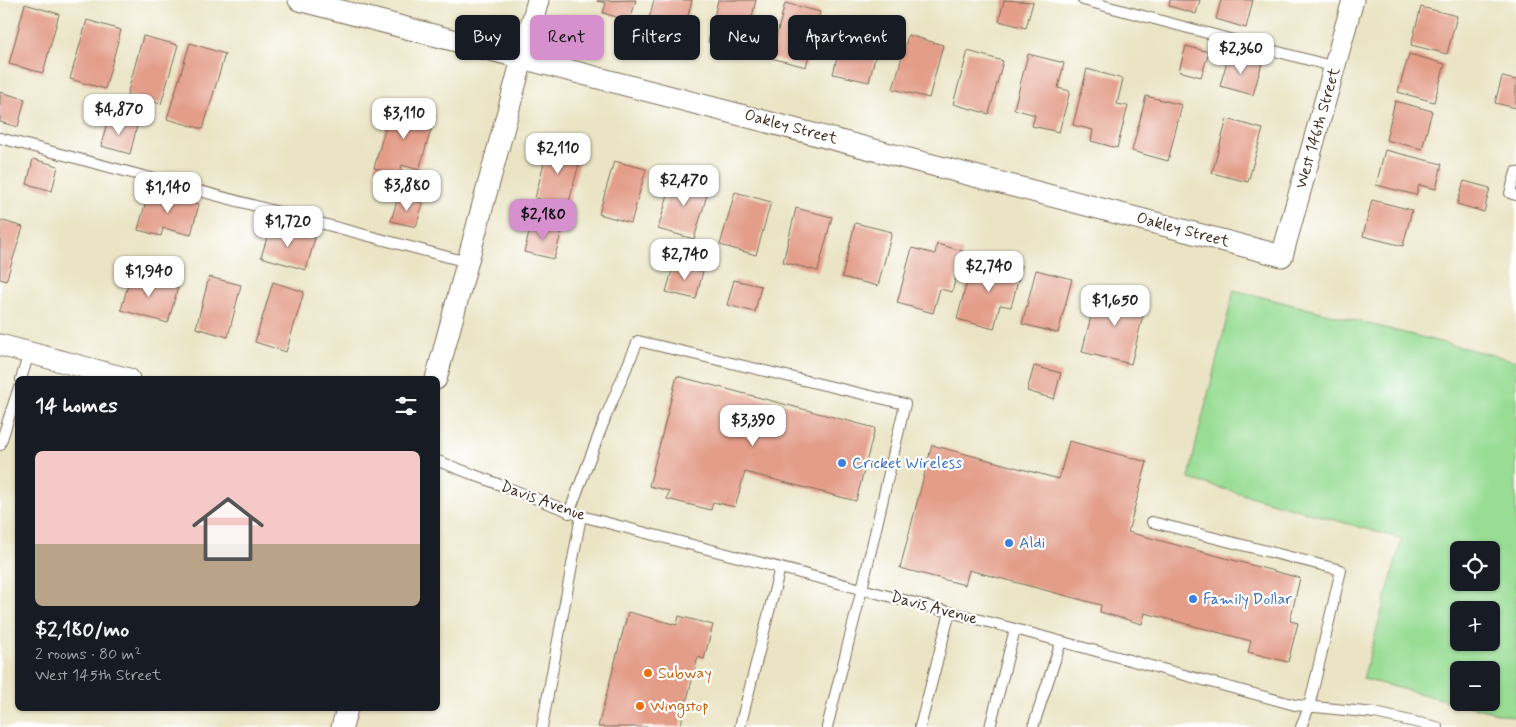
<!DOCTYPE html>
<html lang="en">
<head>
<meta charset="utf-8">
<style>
	:root { --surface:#171b24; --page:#20242c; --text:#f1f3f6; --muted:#9ea1a6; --accent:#d690ce }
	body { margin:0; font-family:Mynerve,sans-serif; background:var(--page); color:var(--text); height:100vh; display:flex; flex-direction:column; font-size:19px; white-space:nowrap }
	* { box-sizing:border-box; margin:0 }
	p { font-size:16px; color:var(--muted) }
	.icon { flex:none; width:28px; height:28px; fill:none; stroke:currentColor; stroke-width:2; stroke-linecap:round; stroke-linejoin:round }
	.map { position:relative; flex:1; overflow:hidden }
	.side { position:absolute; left:15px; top:376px; width:425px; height:335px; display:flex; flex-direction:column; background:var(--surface); border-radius:8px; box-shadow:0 1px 4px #0004 }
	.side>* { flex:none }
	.top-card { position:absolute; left:455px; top:15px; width:475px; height:45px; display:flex; gap:10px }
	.buttons { position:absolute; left:1450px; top:541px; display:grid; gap:10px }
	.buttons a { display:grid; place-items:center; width:50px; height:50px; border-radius:8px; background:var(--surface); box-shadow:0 1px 4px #0004; font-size:25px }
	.price { position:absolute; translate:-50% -42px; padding:0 11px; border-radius:10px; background:#fff; color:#222; font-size:16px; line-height:32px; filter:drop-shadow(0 1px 2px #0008) }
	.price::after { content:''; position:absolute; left:50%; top:30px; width:15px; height:11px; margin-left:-8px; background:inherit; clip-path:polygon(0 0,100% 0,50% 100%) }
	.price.active { background:var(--accent); color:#111 }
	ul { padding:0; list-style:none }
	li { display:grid; align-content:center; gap:10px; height:265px; padding:0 20px }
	li span { display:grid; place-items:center; height:155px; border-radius:8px; color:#555 }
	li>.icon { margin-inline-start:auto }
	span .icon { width:90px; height:90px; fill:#fffc; stroke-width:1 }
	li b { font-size:21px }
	h2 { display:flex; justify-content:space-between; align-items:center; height:60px; padding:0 20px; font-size:21px }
	.pill { padding:0 18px; border-radius:8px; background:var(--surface); box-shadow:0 1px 4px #0004; font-size:18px; line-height:45px }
	.pill.active { background:var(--accent); color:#111 }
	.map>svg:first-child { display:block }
	.grass { fill:#99dd95; stroke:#6a845a; fill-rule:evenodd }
	.building { fill:#e39d89 }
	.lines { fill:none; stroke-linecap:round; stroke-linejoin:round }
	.lane-casing { stroke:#786b58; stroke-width:12 }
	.street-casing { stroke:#786b58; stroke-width:23 }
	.lane { stroke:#fff; stroke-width:10 }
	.street { stroke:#fff; stroke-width:21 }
	.shop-dot { fill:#3f7fe0; stroke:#fff; stroke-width:2 }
	.food-dot { fill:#e8710a; stroke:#fff; stroke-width:2 }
	.labels { text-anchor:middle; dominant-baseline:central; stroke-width:4.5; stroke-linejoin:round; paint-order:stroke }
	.street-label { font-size:16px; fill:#3b2a1e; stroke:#fff }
	.shop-label { font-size:16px; fill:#366cbe; stroke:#fff; text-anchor:start }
	.food-label { font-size:16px; fill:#c56008; stroke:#fff; text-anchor:start }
</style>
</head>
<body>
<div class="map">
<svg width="1516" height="727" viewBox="0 0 1516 727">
	<rect width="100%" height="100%" fill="#fff"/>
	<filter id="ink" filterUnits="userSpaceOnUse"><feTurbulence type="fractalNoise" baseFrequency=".02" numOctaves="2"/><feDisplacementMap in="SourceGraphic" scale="10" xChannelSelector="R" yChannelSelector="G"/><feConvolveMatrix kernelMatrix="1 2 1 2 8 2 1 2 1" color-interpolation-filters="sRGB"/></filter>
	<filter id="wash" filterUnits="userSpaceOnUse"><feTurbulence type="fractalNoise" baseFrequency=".0096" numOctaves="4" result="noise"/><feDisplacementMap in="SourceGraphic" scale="20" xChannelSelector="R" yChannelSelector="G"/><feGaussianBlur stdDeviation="1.12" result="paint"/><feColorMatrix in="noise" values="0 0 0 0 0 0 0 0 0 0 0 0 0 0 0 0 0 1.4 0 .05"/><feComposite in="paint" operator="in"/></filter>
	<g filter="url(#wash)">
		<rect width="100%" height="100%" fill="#eae4c4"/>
		<path class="grass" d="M1234,290L1516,361V718L1363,679L1402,539L1189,479L1197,439ZM1459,550H1491V582H1459ZM1459,610H1491V642H1459ZM1459,670H1491V702H1459Z"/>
		<g id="blocks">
			<path class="building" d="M636,0L630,21L603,13L606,3L597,1Z
				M654,0H692L683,35L647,26Z
				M718,0H756L744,50L708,42Z
				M1004,0L1033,2L1026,28L999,21Z
				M1170,0H1200L1196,14L1169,6Z
				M1221,0H1253L1246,28L1216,19Z
				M785,3L820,12L806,67L771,58Z
				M25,4L59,14L43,73L9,64Z
				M1421,7L1457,16L1447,54L1411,45Z
				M87,20L121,30L105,89L70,79Z
				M846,20L882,29L869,82L833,74Z
				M908,35L943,45L929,98L893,89Z
				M143,36L178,45L161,104L127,95Z
				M190,43L225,54L203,129L167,119Z
				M1186,46L1209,52L1201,77L1179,71Z
				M968,51L1003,61L989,114L953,104Z
				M1028,54L1064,63L1058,88L1070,91L1059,132L1032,126L1035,115L1014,109Z
				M1229,54L1262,63L1253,95L1220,86Z
				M1409,54L1445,64L1434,102L1398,92Z
				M1087,69L1123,79L1117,104L1128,106L1117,148L1091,141L1093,130L1073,125Z
				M1502,77L1516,80V108L1495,103Z
				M0,92L25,99L18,127L0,122Z
				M1146,96L1182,105L1168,161L1132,151Z
				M1395,101L1432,111L1422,149L1386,140Z
				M392,104L435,116L419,170L402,165L399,175L374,168Z
				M108,119L137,126L130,154L101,146Z
				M1227,119L1263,129L1248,182L1212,173Z
				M549,143L582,152L568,206L535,198Z
				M1385,150L1442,164L1436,189L1419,185L1416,195L1376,185Z
				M33,159L58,166L52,191L27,184Z
				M614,161L646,169L631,223L599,214Z
				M674,174L710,185L694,239L658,229Z
				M1464,181L1490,188L1484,212L1457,204Z
				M149,190L199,204L191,235L163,228L161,236L138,230Z
				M735,192L771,202L756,255L720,245Z
				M398,197L423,203L416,227L391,221Z
				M1372,200L1412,210L1403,246L1363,236Z
				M796,208L832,217L818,271L783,262Z
				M0,220L23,227L6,281L0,279Z
				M532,222L562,230L554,259L524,252Z
				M855,223L892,232L878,286L842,277Z
				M271,225L315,238L306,270L261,257Z
				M937,244L963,251L952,292L940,289L933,313L897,303L912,248L935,254Z
				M996,259L1022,266L1011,307L1000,305L994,329L957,319L972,263L993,269Z
				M674,263L703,271L696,299L666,292Z
				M1036,270L1072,279L1058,333L1022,324Z
				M131,274L178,287L168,323L121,310Z
				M209,277L241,285L228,337L196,328Z
				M734,280L761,286L755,312L727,305Z
				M273,282L304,292L286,352L255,342Z
				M1119,292L1147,299L1131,364L1082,352L1096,296L1117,301Z
				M1034,366L1061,373L1054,399L1027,391Z
				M677,376L875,428L856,501L745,472L735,507L713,502L711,510L667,499L669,491L649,486Z
				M1069,441L1147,462L1128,532L1300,578L1290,621L1298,623L1288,662L1248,652L1251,641L1145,613L1142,624L1100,612L1101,605L969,570L965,585L900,568L932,445L1059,479Z
				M628,612L677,625L679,616L713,625L704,659L698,657L680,727H598Z"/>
		</g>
	</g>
	<g filter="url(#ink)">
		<use href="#blocks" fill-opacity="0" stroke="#786b58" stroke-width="1"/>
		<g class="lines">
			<defs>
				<path id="lane" d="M1083,0L1335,67
					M0,138L467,262
					M1516,172L1510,193L1516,195
					M21,379L29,353
					M0,445L18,390
					M438,461L581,516L1015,629L1295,705L1375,713L1437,727
					M569,513L606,416L638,341L905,404L862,589L827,727
					M1152,522L1341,570L1309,707L1301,727
					M542,727L581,516
					M740,727L780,568
					M920,727L950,612
					M990,727L1015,629
					M1033,727L1061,642"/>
				<path id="street" d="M299,0L1282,256L1353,0
					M0,345L129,379
					M436,379L538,0
					M342,727L347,709"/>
			</defs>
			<use href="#lane" class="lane-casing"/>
			<use href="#street" class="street-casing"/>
			<use href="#lane" class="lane"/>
			<use href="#street" class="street"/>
		</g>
	</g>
	<g class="shop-dot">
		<circle cx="842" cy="463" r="5"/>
		<circle cx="1009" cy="543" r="5"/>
		<circle cx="1193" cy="599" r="5"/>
	</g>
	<g class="food-dot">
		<circle cx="648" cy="673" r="5"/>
		<circle cx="640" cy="706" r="5"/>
	</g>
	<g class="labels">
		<g class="street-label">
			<text transform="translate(791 127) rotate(15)">Oakley Street</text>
			<text transform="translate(1318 128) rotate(-74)">West 146th Street</text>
			<text transform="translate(1183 230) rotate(15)">Oakley Street</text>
			<text transform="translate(543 501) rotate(20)">Davis Avenue</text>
			<text transform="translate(934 608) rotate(15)">Davis Avenue</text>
		</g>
		<g class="shop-label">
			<text x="852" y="463">Cricket Wireless</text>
			<text x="1019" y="543">Aldi</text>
			<text x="1203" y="599">Family Dollar</text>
		</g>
		<g class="food-label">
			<text x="658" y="673">Subway</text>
			<text x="650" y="706">Wingstop</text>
		</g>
	</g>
</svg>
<div class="buttons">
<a><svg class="icon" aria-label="locate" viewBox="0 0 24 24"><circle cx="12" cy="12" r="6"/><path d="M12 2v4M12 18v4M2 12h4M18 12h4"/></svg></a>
<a>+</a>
<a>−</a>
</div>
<b class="price" style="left:1241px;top:75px">$2,360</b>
<b class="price" style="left:119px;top:136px">$4,870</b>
<b class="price" style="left:404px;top:140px">$3,110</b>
<b class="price" style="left:558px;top:175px">$2,110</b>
<b class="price" style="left:684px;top:207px">$2,470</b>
<b class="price" style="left:407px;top:212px">$3,880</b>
<b class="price" style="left:168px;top:214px">$1,140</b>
<b class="price active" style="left:543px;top:241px">$2,180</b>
<b class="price" style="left:288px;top:248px">$1,720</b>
<b class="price" style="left:685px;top:281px">$2,740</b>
<b class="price" style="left:989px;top:293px">$2,740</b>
<b class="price" style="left:149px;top:298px">$1,940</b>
<b class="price" style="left:1115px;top:327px">$1,650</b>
<b class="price" style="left:753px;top:447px">$3,390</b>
<div class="top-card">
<a class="pill">Buy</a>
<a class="pill active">Rent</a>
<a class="pill">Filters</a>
<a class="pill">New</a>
<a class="pill">Apartment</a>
</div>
<section class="side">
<h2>14 homes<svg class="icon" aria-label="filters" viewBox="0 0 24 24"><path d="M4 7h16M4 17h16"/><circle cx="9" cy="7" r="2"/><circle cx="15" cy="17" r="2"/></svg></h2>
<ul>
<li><span style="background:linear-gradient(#f6c9c9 60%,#b9a48a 0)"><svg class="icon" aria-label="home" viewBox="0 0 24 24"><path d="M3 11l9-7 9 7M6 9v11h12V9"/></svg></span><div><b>$2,180/mo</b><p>2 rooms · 80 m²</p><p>West 145th Street</p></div></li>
</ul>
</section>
</div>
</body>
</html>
